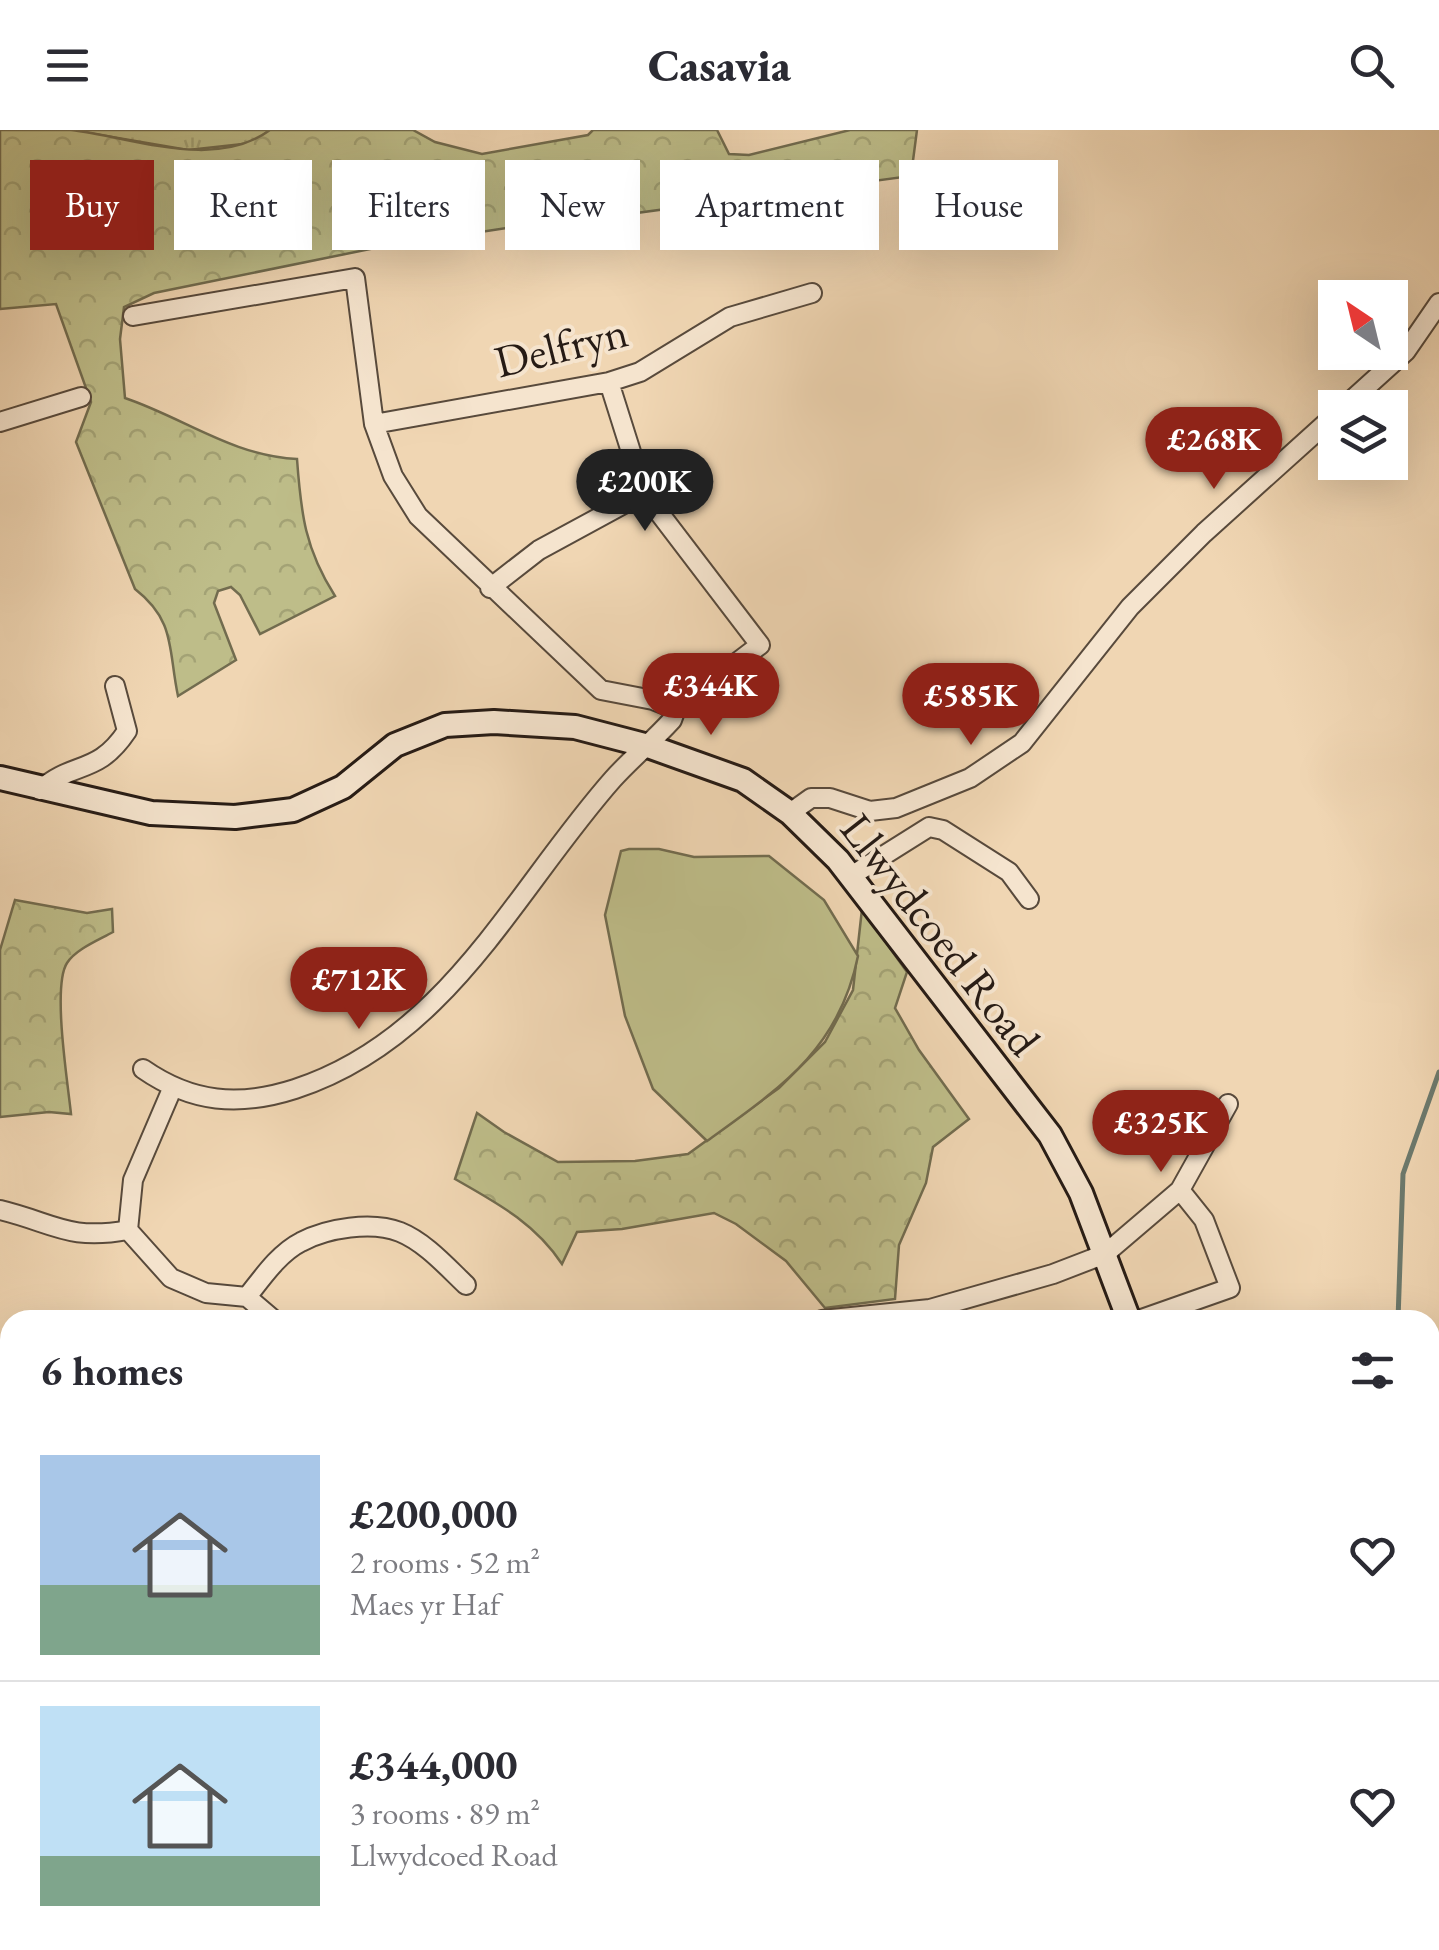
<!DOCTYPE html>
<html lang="en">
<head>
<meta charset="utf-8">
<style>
	:root { --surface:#fff; --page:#f2f2f3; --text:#2b2b33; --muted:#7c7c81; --line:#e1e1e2; --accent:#8f2418 }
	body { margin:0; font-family:"EB Garamond",serif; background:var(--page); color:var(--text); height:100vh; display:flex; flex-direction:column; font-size:38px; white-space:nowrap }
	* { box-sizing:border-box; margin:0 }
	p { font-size:32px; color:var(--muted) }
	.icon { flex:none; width:55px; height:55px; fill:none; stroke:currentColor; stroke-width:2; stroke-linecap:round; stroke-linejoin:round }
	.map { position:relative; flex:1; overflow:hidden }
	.panel { position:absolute; left:0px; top:1180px; width:1440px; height:640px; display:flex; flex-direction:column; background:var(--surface); border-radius:30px 30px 0 0; box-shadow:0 10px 40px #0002 }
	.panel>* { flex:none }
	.banner { position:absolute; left:30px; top:30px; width:1380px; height:90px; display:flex; gap:20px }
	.needle { width:65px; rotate:325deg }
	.fabs { position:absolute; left:1318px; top:150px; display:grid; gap:20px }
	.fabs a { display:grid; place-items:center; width:90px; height:90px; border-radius:0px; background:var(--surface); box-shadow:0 10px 40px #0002; font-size:50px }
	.price { position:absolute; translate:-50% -85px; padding:0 22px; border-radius:35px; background:var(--accent); color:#fff; font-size:32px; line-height:65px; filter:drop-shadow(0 2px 5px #0008) }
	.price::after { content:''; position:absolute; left:50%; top:60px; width:30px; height:22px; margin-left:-15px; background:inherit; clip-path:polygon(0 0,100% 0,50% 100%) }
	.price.current { background:#222; color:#fff }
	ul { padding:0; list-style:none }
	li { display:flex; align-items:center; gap:30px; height:250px; padding:0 40px }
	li+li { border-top:2px solid var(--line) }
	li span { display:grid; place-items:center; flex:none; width:280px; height:200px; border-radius:0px; color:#555 }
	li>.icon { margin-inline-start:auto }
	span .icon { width:120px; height:120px; fill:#fffc; stroke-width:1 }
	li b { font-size:42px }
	h2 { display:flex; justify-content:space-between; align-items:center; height:120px; padding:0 40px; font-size:42px }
	.chip { padding:0 35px; border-radius:0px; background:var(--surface); box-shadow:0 10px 40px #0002; font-size:35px; line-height:90px }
	.chip.current { background:var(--accent); color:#fff }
	header { display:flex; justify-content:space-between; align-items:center; height:130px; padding:0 40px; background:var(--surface); font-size:45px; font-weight:800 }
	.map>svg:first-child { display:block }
	.grass { fill:url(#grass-tufts); stroke:#726c4f; stroke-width:2.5 }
	.forest { fill:url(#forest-crowns); stroke:#726c4f; stroke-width:2.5 }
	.pitch { fill:#bebd89; stroke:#726c4f; stroke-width:2.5 }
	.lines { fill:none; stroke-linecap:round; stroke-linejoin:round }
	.stream { stroke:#6c7a6e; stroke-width:5 }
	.river { stroke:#9bb9a9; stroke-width:30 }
	.street-casing { stroke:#584a3c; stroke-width:22 }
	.secondary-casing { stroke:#261b15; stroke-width:28 }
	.primary-casing { stroke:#261b15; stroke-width:30 }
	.street { stroke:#f5e4ce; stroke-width:18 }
	.secondary { stroke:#f5e4ce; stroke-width:22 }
	.primary { stroke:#e8bb7a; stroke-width:25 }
	.labels { text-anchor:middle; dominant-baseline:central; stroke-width:8; stroke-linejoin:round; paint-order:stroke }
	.street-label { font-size:45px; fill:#261b15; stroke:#f5e4ce }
</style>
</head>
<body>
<header><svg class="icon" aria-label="menu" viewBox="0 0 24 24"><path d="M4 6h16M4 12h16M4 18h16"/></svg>Casavia<svg class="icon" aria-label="search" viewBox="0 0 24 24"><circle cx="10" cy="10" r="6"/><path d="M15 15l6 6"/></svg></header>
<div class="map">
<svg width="1439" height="1820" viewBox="0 0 1439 1820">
	<defs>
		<pattern id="grass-tufts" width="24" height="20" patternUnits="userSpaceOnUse" patternTransform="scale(2.5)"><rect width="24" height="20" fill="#bebd89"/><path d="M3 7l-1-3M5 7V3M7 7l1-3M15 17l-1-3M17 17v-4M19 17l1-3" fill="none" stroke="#a3a275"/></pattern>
		<pattern id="forest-crowns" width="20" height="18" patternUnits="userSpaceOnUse" patternTransform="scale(2.5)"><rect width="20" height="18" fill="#bebd89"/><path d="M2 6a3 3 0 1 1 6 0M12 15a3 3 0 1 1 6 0" fill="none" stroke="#a3a275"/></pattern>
	</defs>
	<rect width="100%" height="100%" fill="#f0d6b3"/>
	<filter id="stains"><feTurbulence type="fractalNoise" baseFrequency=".002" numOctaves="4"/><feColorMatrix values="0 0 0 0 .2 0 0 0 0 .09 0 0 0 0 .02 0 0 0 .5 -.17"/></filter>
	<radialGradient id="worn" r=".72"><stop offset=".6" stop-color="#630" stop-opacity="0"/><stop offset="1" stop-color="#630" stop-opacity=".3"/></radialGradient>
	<path class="grass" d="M71,0H270L252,13L188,20Z"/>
	<path class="forest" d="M0,0C23,0 48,0 71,0C133,7 214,41 270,0H413L435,12L482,24L588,5L593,0H717L729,24L749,25L850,0H917L911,46L614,86L610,64L530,75L526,95L375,118L154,163L124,177L120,209L125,268C184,288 233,326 297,329C301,384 305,419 335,466L260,504L240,465L231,457L218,461L214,473L236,530L178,566C168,519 176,491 135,459L76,312L91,272L56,174L0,179Z
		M15,770L87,783L112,779L113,802C99,810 76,819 67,833C52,856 68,954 71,984L49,982L0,987V820Z
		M862,779L907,842L895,878L919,920L969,989L933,1017L926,1053L899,1115L895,1169L825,1178L786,1131L736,1094L714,1083L622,1099L577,1102L562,1134C535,1093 497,1073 455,1049L477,983L504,1002L558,1032L635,1031L688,1024L779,958L825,912L853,860Z
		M0,1448H10V1776H0Z
		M628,1810H1002C958,1820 911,1820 865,1820C786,1820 707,1818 628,1810Z"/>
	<path class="pitch" d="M629,719H659L694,727L769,726L824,770L858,826C839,920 780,958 707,1011L653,959L625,886L605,785L621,721Z"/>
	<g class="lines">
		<path class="stream" d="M1398,1190L1403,1044L1439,942"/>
		<path class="river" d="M0,1631L10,1630
			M1430,1739L1439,1745"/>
		<defs>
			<path id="street" d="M133,186L355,148L374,294L393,346L418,386L601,560L653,570L676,579L672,590C653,611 631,629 613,649C514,761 448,909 295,959C239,977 192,973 143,939
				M609,252L644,363L760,515L676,579
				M1343,278L1406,221L1439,173
				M0,292L81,267
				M374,294L609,252L640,242L730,187L812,163
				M490,458L539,420L644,363
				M40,660C74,630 97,646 127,601L115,556
				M790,683L811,668H830L870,681L896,678L970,648L1022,613L1130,477L1204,403L1335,285
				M851,746L929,697L943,700L1009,742L1029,769
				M172,959L133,1050L128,1100L171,1148L206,1163L247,1167L274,1190
				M0,1080C54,1093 68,1111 128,1100
				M247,1167C262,1148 279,1123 301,1112C327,1098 372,1091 400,1102C425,1112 447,1137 466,1155
				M822,1190L930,1179L1053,1144L1105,1124L1180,1060L1228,974
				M1139,1190L1230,1158L1204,1090L1180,1060
				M1430,1289L1439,1277
				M1430,1452L1439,1455
				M1430,1634L1439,1632"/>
			<path id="secondary" d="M0,648L151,683L235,687L293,680L343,657L395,615L445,595L494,592L575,597L648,616L743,650L790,683L838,730L1050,1005L1081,1063L1129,1190
				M1279,1810L1286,1820"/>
			<path id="primary" d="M1430,1683L1439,1682
				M0,1793H10
				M469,1810L580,1820
				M1021,1820L1060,1810"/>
		</defs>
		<use href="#street" class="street-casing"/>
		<use href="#secondary" class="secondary-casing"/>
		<use href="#primary" class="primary-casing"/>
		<use href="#street" class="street"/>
		<use href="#secondary" class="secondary"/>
		<use href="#primary" class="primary"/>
	</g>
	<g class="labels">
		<g class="street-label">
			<text transform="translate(561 216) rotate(-14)">Delfryn</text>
			<text transform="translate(941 804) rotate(52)">Llwydcoed Road</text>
		</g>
	</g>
	<rect width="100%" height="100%" filter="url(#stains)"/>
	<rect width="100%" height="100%" fill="url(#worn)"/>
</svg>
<div class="fabs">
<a><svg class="needle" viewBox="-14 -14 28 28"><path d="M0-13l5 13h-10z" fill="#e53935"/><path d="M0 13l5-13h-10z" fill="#7c7c81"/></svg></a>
<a><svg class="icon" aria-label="layers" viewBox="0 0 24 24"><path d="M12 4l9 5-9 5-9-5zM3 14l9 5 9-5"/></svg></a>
</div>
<b class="price" style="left:1214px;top:362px">£268K</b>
<b class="price current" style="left:645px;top:404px">£200K</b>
<b class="price" style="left:711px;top:608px">£344K</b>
<b class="price" style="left:971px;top:618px">£585K</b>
<b class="price" style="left:359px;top:902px">£712K</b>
<b class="price" style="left:1161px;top:1045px">£325K</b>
<div class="banner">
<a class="chip current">Buy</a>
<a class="chip">Rent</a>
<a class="chip">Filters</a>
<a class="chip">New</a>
<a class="chip">Apartment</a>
<a class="chip">House</a>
</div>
<section class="panel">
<h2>6 homes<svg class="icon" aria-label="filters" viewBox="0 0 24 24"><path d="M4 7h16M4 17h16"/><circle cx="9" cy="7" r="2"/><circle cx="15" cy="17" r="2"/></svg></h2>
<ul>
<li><span style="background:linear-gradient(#a9c7e8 65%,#7fa58c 0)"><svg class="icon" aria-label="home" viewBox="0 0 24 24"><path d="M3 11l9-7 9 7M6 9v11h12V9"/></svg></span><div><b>£200,000</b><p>2 rooms · 52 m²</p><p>Maes yr Haf</p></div><svg class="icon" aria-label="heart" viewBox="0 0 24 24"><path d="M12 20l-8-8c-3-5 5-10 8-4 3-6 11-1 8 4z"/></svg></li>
<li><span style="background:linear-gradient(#bfe0f5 75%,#7fa58c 0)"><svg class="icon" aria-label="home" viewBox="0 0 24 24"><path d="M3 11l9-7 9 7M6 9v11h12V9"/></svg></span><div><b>£344,000</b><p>3 rooms · 89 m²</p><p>Llwydcoed Road</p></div><svg class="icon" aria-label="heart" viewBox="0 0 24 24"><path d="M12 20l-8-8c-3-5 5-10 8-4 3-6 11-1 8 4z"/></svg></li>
</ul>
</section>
</div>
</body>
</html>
